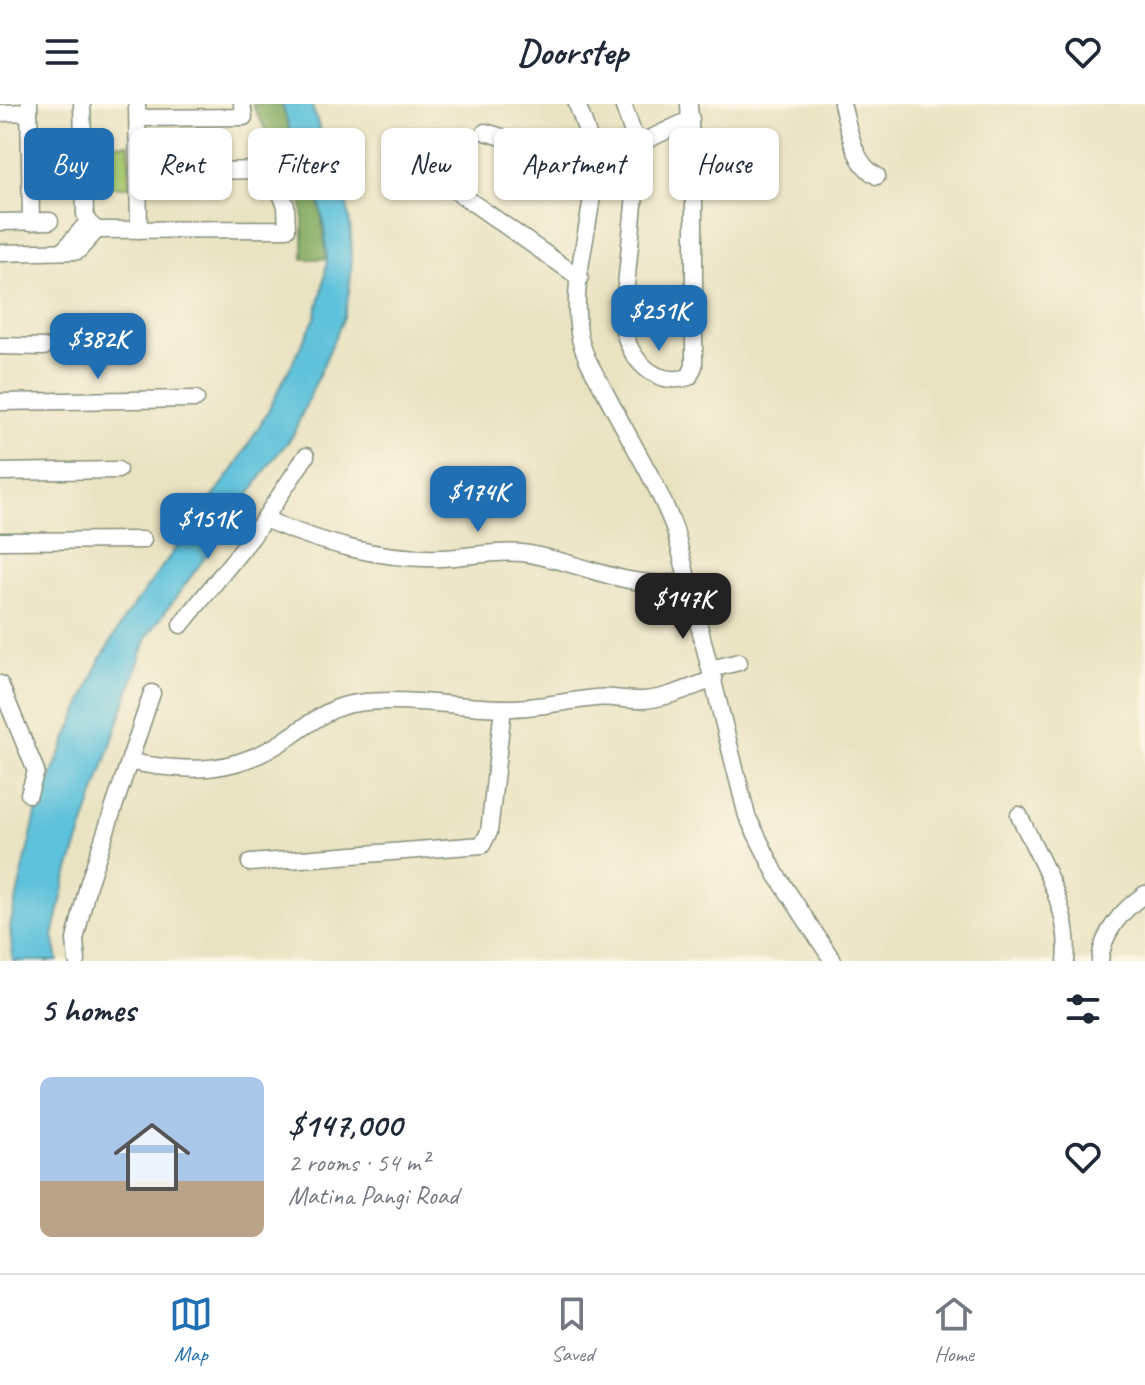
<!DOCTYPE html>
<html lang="en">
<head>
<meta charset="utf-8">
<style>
	body { margin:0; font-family:Caveat,sans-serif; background:#f2f2f3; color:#1f2937; height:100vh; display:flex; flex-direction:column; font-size:30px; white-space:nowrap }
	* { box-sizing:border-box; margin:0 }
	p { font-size:26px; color:#747a83 }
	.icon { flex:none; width:44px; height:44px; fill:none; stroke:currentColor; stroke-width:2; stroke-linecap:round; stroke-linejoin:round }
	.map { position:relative; height:857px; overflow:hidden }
	.drawer { display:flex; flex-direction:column; background:#fff; flex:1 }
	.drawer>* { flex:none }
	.guide { position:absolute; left:24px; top:24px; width:1098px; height:72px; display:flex; gap:16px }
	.price { position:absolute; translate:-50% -68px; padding:0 18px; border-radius:16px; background:#1f6fb2; color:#fff; font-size:26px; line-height:52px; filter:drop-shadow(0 2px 4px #0008) }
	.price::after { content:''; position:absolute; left:50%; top:48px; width:24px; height:18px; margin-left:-12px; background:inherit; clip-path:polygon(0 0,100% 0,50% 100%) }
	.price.active { background:#222; color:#fff }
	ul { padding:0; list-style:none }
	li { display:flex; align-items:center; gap:24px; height:200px; padding:0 40px }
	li+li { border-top:2px solid #e0e1e3 }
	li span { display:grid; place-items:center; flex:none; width:224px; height:160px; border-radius:12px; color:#555 }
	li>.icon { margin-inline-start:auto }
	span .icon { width:96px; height:96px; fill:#fffc; stroke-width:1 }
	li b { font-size:34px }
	h2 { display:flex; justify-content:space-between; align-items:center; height:96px; padding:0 40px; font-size:34px }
	.tag { padding:0 28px; border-radius:12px; background:#fff; box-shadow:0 2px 6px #0004; font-size:28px; line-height:72px }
	.tag.active { background:#1f6fb2; color:#fff }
	header { display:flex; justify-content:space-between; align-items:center; height:104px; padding:0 40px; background:#fff; font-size:36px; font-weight:700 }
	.menu { display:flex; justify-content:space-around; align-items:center; height:112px; border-top:2px solid #e0e1e3; background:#fff; font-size:22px; color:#747a83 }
	.menu a { display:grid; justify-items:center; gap:4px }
	.menu .active { color:#1f6fb2 }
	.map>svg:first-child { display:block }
	.green { fill:#a7c76f; stroke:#638252; stroke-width:2 }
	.forest { fill:#85ac62; stroke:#52744b; stroke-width:2 }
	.water { fill:#5dc1db; stroke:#3e7f88; stroke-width:2 }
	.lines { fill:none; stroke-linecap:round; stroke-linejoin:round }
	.minor-casing { stroke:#84907b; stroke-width:19 }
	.minor { stroke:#fff; stroke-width:16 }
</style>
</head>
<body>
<header><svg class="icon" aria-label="menu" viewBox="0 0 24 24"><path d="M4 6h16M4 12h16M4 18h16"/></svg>Doorstep<svg class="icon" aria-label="heart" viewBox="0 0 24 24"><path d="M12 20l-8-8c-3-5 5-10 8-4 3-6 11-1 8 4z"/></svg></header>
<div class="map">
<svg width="1145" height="857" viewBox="0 0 1145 857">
	<rect width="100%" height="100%" fill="#fcf5e5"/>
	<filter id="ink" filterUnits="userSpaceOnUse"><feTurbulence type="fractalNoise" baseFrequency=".0125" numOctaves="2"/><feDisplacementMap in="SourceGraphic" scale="16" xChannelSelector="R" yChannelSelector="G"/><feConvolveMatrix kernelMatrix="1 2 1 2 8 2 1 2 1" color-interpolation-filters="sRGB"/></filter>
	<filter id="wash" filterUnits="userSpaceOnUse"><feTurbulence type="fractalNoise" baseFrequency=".006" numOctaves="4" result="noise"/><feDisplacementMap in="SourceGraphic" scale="32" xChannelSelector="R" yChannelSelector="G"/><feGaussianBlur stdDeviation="1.8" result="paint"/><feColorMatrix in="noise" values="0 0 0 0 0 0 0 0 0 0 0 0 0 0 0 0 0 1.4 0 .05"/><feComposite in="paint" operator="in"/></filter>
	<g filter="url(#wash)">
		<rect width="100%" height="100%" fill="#eae3c2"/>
		<path class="green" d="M129 40 130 83H101L100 41Z"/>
		<path class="forest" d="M252 0H282L299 56 320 100 327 155H303V105L294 79Z"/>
		<path class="water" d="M282 0H311L347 101C354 136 353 178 344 213L292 333 274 354 220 433 147 533 66 775 53 832 58 857H13L10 823 37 705 99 558 124 515 235 363 267 309 315 214 323 183 327 155 324 121 320 100 299 56Z"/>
	</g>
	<g filter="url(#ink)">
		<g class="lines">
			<defs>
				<g id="minor">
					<path d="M29 0 31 118"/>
					<path d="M82 0 85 110 88 118 97 126 287 125 286 102 271 66 138 68"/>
					<path d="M137 0 139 126"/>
					<path d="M577 0C584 19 592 39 593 59 596 115 569 172 579 229 582 250 596 271 606 290 629 335 657 378 675 426L747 712 776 770 833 857"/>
					<path d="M623 0 637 41 638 60 623 212C622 246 650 285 689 273L694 262V93L689 0"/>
					<path d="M842 0C849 24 853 60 877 72"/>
					<path d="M0 9 29 8"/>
					<path d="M138 14 244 13 242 0"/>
					<path d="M485 28C530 40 556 55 592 84"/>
					<path d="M593 58 622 52 630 44 691 15"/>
					<path d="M453 85 580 174"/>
					<path d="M0 118 50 117"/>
					<path d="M63 147 88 118"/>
					<path d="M0 149 78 147 97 126"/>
					<path d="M0 242 44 243"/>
					<path d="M0 298 196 295"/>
					<path d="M0 368 118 366"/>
					<path d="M264 415C322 439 378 456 442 454 469 453 495 446 522 449 579 456 630 489 689 477"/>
					<path d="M0 437 143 436"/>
					<path d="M181 521 252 433 306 352"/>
					<path d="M711 565 739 558"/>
					<path d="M0 580 36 667 29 690"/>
					<path d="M131 658C190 669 236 670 288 634 311 619 329 602 358 599 406 593 456 603 504 604 534 605 565 597 595 594 611 592 627 597 644 596 668 594 691 583 714 575"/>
					<path d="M1019 711C1040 756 1072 806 1066 857"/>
					<path d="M250 759 482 741 489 728 503 604"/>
					<path d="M77 857 75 836 88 781 152 589"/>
					<path d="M1100 857C1102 829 1123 805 1145 790"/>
				</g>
			</defs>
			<use href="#minor" class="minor-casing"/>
			<use href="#minor" class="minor"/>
		</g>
	</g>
</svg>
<b class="price" style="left:659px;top:249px">$251K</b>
<b class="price" style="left:98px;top:277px">$382K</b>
<b class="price" style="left:478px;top:430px">$174K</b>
<b class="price" style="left:208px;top:457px">$151K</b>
<b class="price active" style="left:683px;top:537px">$147K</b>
<div class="guide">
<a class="tag active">Buy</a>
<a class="tag">Rent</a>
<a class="tag">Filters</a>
<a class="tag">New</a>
<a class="tag">Apartment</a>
<a class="tag">House</a>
</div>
</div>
<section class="drawer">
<h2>5 homes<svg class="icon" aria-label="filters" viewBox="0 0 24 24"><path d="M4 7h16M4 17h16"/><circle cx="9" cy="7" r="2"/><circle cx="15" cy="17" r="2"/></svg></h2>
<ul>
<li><span style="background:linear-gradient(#a9c7e8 65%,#b9a48a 0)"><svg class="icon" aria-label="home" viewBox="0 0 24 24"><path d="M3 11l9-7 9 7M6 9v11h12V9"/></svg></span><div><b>$147,000</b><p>2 rooms · 54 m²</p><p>Matina Pangi Road</p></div><svg class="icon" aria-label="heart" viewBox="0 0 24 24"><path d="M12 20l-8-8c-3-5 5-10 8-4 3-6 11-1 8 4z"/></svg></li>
</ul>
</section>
<nav class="menu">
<a class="active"><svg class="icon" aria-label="map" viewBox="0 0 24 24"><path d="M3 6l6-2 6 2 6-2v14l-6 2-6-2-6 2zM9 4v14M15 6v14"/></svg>Map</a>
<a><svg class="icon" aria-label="saved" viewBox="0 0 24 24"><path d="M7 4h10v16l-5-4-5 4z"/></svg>Saved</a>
<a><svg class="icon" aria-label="home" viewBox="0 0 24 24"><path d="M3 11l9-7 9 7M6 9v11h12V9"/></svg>Home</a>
</nav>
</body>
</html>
